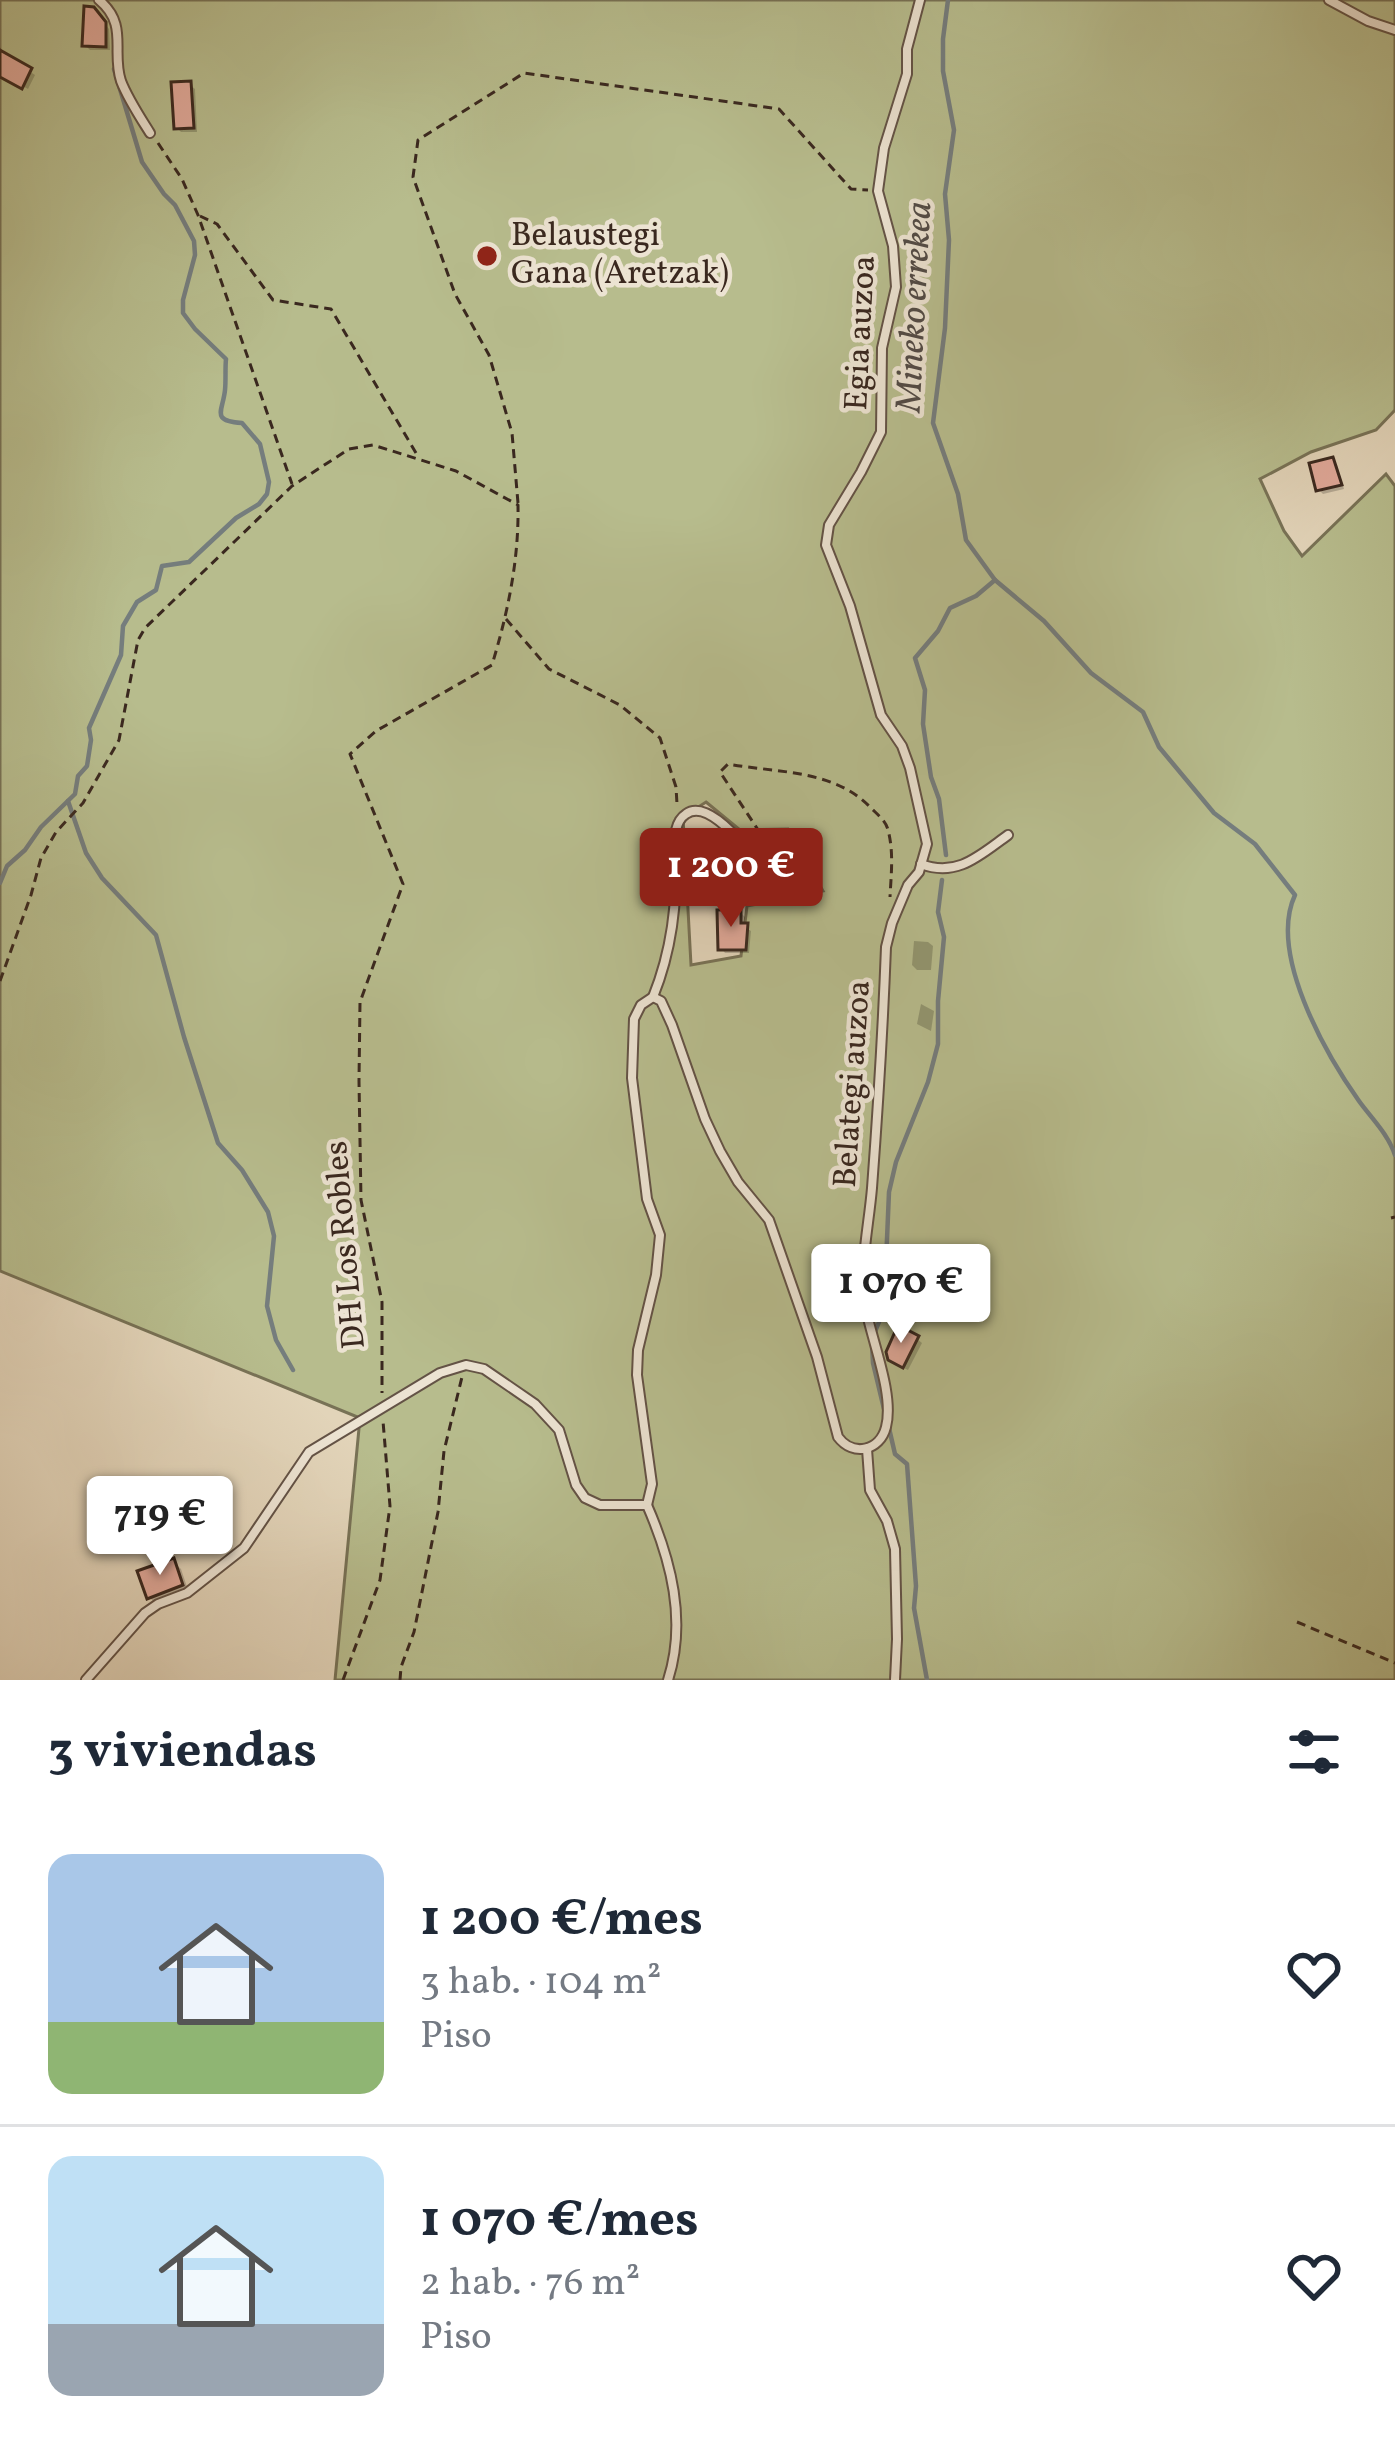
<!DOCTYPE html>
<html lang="es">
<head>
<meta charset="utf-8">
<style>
	body { margin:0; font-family:Vollkorn,serif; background:#f2f2f3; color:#1f2937; height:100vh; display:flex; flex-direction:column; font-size:45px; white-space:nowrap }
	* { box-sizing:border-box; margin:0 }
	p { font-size:39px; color:#747a83 }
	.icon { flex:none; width:66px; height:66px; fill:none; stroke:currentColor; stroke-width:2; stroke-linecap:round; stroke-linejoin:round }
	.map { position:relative; height:1680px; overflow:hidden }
	.drawer { display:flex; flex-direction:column; background:#fff; flex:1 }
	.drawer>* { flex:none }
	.price { position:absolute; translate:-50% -102px; padding:0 27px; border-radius:12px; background:#fff; color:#222; font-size:39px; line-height:78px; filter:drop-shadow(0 3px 6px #0008) }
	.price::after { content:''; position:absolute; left:50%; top:72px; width:36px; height:27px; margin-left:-18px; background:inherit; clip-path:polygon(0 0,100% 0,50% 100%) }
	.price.selected { background:#8f2418; color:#fff }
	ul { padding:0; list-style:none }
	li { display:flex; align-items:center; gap:36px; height:300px; padding:0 48px }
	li+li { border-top:3px solid #e0e1e3 }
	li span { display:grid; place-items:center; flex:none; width:336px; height:240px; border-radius:24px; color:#555 }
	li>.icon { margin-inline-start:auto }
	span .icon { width:144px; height:144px; fill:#fffc; stroke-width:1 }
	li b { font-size:51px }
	h2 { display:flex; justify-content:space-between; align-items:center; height:144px; padding:0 48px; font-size:51px }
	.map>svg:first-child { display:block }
	.green { fill:#b7bc8d; stroke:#787256; stroke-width:3; fill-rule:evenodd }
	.shadow { fill:#0003 }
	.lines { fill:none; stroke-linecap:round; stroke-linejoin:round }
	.stream { stroke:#757d7d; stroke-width:4.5 }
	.building { fill:#e1a99a; stroke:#3a281f; stroke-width:3 }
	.lane-casing { stroke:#645346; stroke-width:12 }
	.path { stroke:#3a281f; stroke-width:3; stroke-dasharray:9 6; stroke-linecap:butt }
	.lane { stroke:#ece3d2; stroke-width:8 }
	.poi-dot { fill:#8f2418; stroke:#ece3d2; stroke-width:4.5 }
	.labels { text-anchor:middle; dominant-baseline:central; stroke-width:9; stroke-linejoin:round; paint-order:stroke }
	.poi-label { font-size:33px; fill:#3a281f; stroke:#ece3d2; text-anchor:start }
	.street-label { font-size:33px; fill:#3a281f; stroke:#ece3d2 }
	.water-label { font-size:36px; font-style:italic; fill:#524b46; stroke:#ece3d2 }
</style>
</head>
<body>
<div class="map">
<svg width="1395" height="1680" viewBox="0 0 1395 1680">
	<rect width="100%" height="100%" fill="#e2d4b9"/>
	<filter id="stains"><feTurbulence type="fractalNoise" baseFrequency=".00167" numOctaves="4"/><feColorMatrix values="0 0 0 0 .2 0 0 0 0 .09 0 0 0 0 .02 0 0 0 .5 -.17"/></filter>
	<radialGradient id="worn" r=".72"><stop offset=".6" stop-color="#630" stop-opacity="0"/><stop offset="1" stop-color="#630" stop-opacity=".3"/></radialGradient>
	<path class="green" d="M0 0H1395V410L1376 430 1311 452 1260 479 1284 531 1302 556 1386 474 1395 486V1680H335L360 1418 0 1271ZM706 802 740 830 788 829 823 891 747 906 741 956 691 965 683 817Z"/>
	<g class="shadow">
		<path d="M98 15 109 29 110 50H90L85 45Z"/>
		<path d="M0 47 4 55 35 75 28 89 0 73Z"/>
		<path d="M190 85 195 89 197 132H181L177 128Z"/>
		<path d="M1332 460 1337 465 1344 489 1323 494 1319 490Z"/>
		<path d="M786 847 800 874 762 887 757 883Z"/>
		<path d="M726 850 731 855 737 874 729 877 724 872 714 876 704 857Z"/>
		<path d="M740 912 745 917 744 926 751 931 749 953H725L721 948Z"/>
		<path d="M914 941 928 942 933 946 931 970H917L912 965Z"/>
		<path d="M921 1004 934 1011 931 1031 917 1024Z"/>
		<path d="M917 1339 922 1343 908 1370 896 1364Z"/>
		<path d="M173 1562 181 1569 189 1593 157 1605 149 1597Z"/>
	</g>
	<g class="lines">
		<g class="stream">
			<path d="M948 0 943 39V71L954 130 945 194 949 240 945 328 933 423 958 494 966 540 995 580 1044 621 1091 673 1143 712 1159 747 1214 813 1255 844 1295 895C1268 953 1325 1053 1359 1101 1372 1119 1388 1134 1395 1155"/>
			<path d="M68 801 86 853 102 878 156 935 184 1037 218 1143 242 1170 268 1212 274 1236 267 1306 276 1340 293 1370"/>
			<path d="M946 855 939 799 931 777 923 724 925 690 915 658 938 631 950 608 976 596 995 580"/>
			<path d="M0 883 7 866 25 850 41 827 75 794 78 776 87 766 91 740 89 728 121 655 123 626 137 602 156 590 162 566 189 562 236 518 259 504 267 494 269 482 260 444 242 423C210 421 223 411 225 390 226 380 225 368 226 359L195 329 183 313V300L195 255 194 241 175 205 164 194 142 162 114 69"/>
			<path d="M874 1334 884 1310 889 1192 896 1162 928 1082 938 1044V1001L944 937 938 912 942 880"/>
			<path d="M872 1345 873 1363 884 1409"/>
			<path d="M889 1428 895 1454 907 1464 916 1586 914 1608 927 1680"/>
		</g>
	</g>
	<g class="building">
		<path d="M84 6 94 7 106 22V47L82 46Z"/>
		<path d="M0 50 32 68 22 89 0 77Z"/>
		<path d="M191 81 194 128 174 129 171 82Z"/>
		<path d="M1333 457 1342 485 1316 491 1309 463Z"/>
		<path d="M787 844 798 870 755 884 745 858Z"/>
		<path d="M741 909V923H748L746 950H718L717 910Z"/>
		<path d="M898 1325 919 1336 903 1368 888 1360 886 1352Z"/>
		<path d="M174 1558 183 1585 147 1599 137 1571Z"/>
	</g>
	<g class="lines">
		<defs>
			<g id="lane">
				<path d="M99 0C129 25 111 51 121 81 128 99 140 117 150 133"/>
				<path d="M1329 0 1368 21 1395 30"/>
				<path d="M921 864C957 878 980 855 1008 835"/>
				<path d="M653 997C672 950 678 899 675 849 674 838 675 821 686 814 705 800 736 836 747 849"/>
				<path d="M867 1449 870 1490 887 1521 895 1549 897 1639 895 1680"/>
				<path d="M647 1505 652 1484 637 1375 638 1350 656 1275 660 1235 647 1199 632 1078 634 1019 641 1005 653 997 661 1001 672 1025 705 1119 720 1151 738 1182 769 1220 817 1357 838 1437C853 1457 880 1451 886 1427 895 1392 869 1335 864 1299 860 1264 869 1224 872 1188 878 1108 883 1027 886 947L892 923 908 885 919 872 927 844 910 768 902 746 881 715 850 606 826 545 829 525 861 472 881 432 882 348 896 287 893 246 878 191 884 148 907 74V49L920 0"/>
				<path d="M647 1505C671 1560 687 1621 668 1680"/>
				<path d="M86 1680 145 1613 158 1604 187 1593 244 1548 309 1452 440 1373 466 1365 484 1369 535 1404 559 1430 576 1485 585 1498 600 1505H647"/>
			</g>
		</defs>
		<use href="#lane" class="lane-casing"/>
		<g class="path">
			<path d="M158 143 182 179 198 215 292 484"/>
			<path d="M200 216 217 224 273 300 331 309 419 458"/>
			<path d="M518 503 512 433 489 355 455 294 413 177 418 140 524 73 779 109 851 189 868 190"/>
			<path d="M506 619 549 669 620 705 660 738 676 787 677 804"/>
			<path d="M760 846 764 839 720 772 728 764C777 773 834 769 871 808 878 815 886 821 888 830 894 852 891 876 890 897"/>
			<path d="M0 981 31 895 41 858 56 832 83 803 119 740 138 640 145 628 292 486 349 449 373 445 456 471 518 505C519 560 508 612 492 665L376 731 350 754 403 884 360 1002 359 1081 361 1200 382 1302V1393"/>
			<path d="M1391 1218 1395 1217"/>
			<path d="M1297 1622 1395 1663"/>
			<path d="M343 1680 380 1580 390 1506 383 1421"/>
			<path d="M400 1680 401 1667 414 1632 438 1512 444 1451 462 1377"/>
		</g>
		<use href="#lane" class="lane"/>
	</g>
	<circle class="poi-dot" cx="487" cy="256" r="12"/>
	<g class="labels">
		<g class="poi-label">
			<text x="511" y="237">Belaustegi<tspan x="511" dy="38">Gana (Aretzak)</tspan></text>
		</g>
		<g class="street-label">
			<text transform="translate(862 333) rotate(-87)">Egia auzoa</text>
			<text transform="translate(854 1084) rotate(-86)">Belategi auzoa</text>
			<text transform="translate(347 1245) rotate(-95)">DH Los Robles</text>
		</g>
		<g class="water-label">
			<text transform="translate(916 307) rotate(-87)">Mineko errekea</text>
		</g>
	</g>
	<rect width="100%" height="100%" filter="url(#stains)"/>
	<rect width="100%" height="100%" fill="url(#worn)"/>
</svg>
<b class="price selected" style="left:731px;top:930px">1 200 €</b>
<b class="price" style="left:901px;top:1346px">1 070 €</b>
<b class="price" style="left:160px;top:1578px">719 €</b>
</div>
<section class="drawer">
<h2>3 viviendas<svg class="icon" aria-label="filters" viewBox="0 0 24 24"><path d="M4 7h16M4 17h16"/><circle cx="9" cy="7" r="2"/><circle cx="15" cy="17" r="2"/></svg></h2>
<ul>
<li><span style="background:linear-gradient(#a9c7e8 70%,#8fb573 0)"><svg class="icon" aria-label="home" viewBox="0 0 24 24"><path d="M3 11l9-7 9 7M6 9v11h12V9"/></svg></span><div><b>1 200 €/mes</b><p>3 hab. · 104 m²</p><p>Piso</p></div><svg class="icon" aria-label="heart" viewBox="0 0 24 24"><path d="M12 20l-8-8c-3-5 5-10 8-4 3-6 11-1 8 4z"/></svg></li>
<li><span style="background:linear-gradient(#bfe0f5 70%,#9aa5b1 0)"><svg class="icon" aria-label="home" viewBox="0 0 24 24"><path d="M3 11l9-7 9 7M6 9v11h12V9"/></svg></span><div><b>1 070 €/mes</b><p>2 hab. · 76 m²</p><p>Piso</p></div><svg class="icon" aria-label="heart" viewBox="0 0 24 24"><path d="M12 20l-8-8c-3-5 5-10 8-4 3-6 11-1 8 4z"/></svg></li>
</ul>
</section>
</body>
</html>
